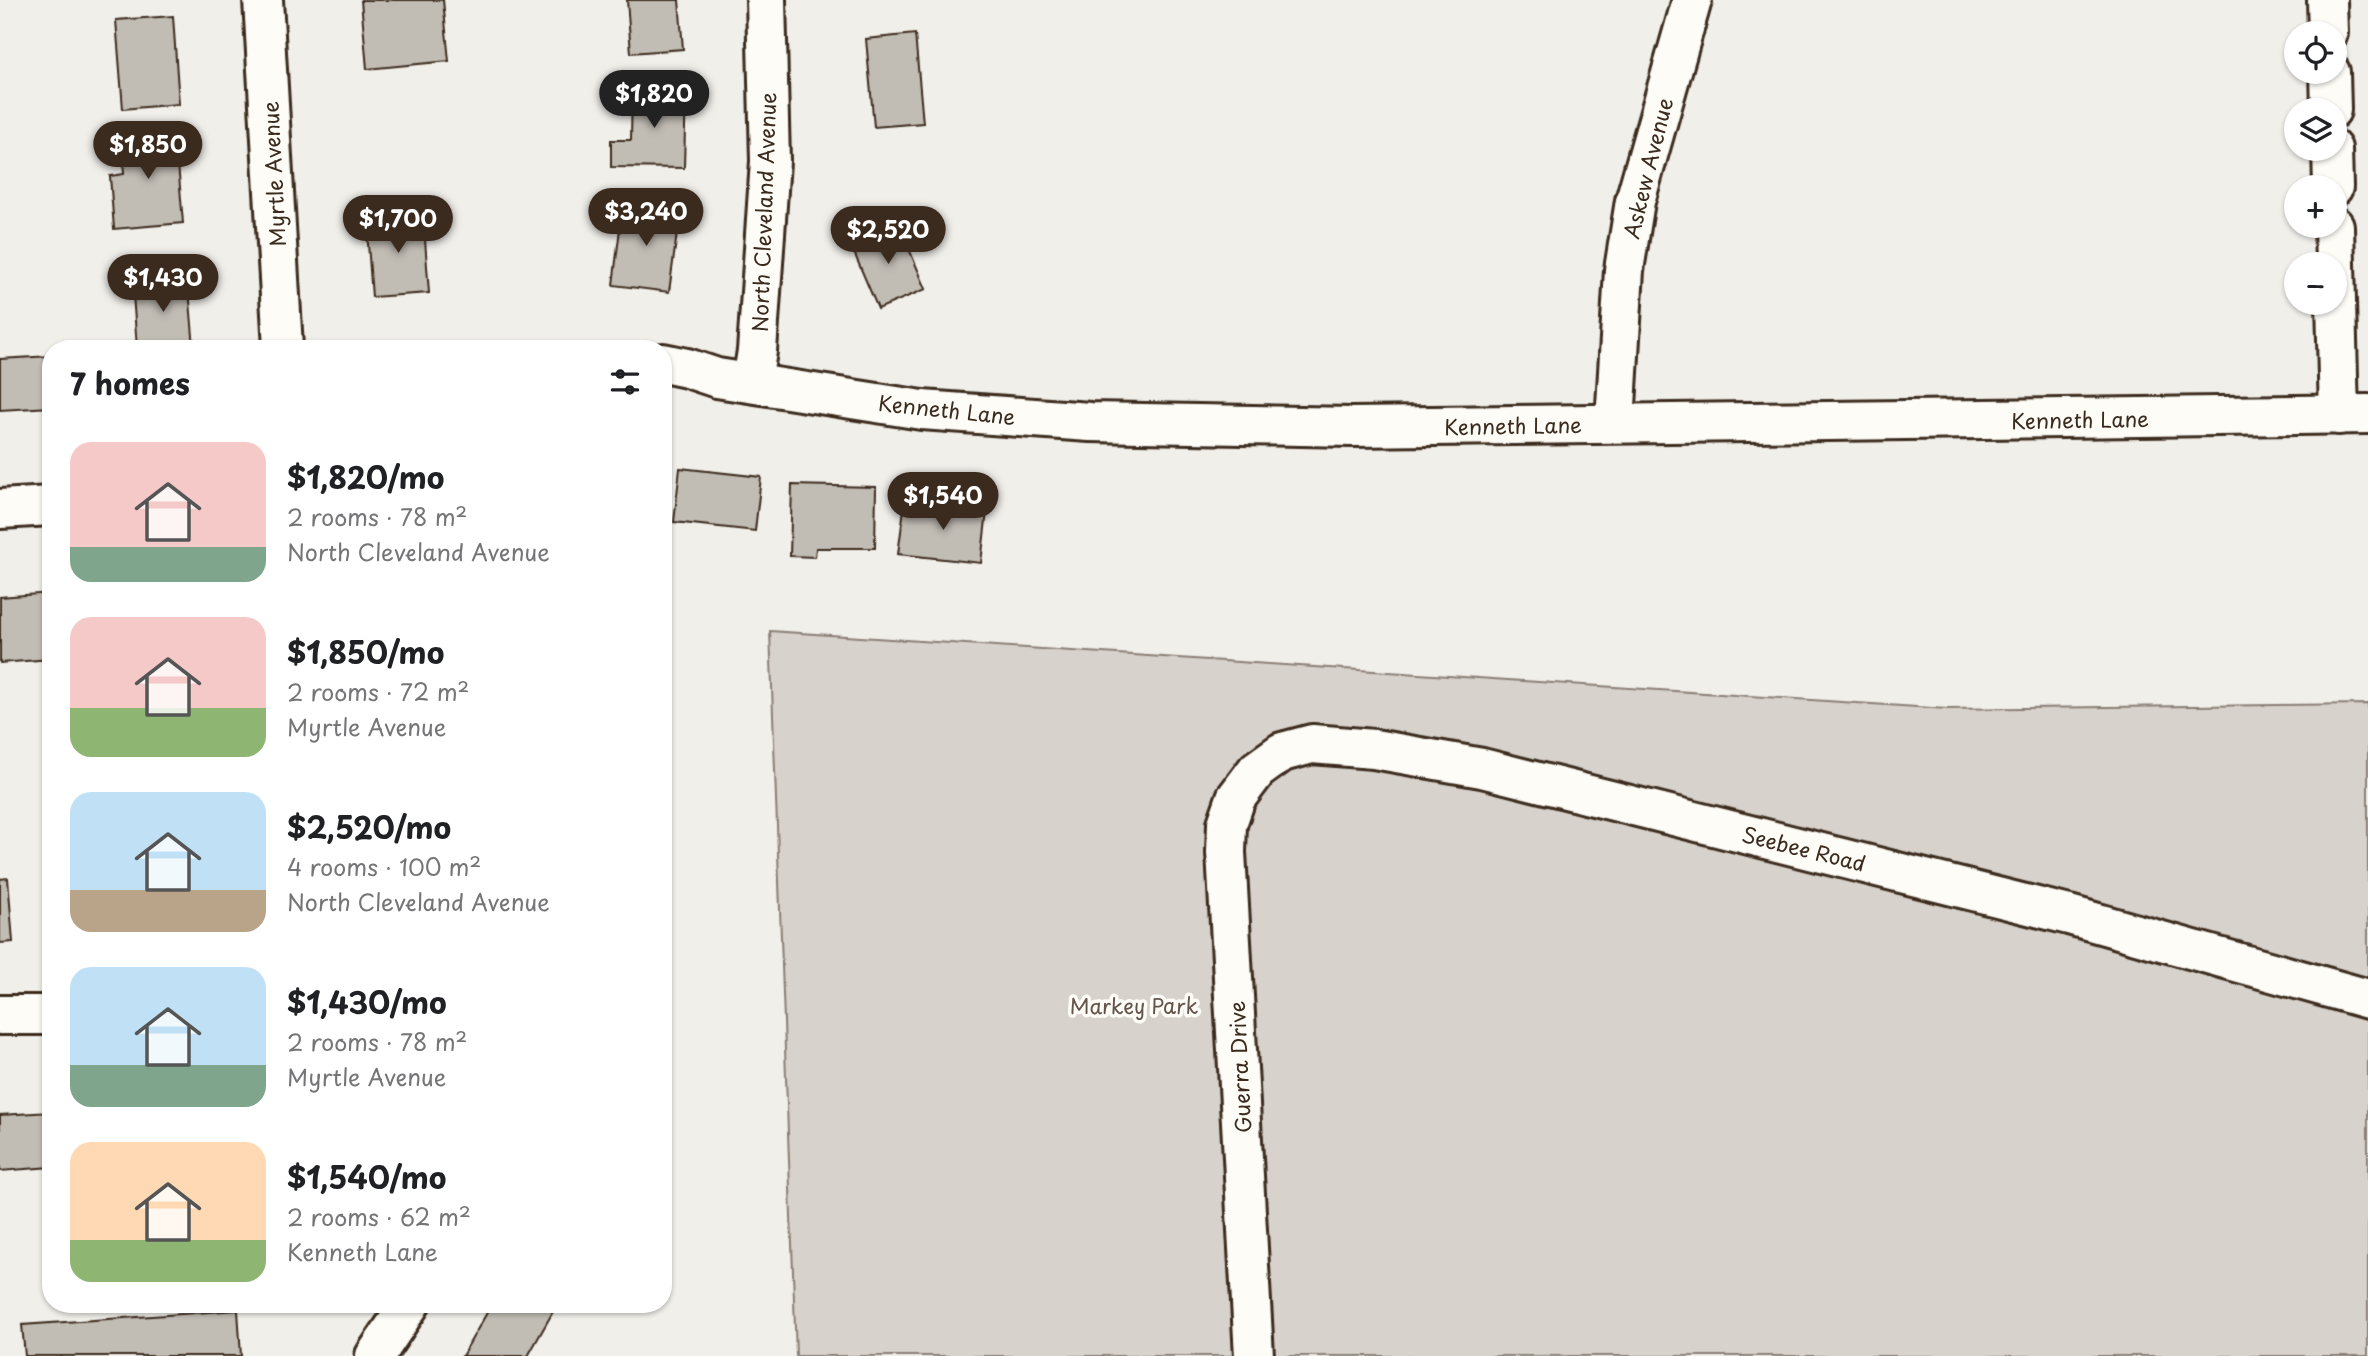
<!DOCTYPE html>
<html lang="en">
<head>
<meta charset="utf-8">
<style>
	body { margin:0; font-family:"Playpen Sans",sans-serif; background:#f2f2f2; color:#202124; height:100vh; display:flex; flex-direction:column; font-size:26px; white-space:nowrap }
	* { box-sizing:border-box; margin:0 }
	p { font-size:23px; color:#757577 }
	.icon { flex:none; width:38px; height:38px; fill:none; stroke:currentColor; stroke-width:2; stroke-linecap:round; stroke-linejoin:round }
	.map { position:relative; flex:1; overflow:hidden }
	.sheet { position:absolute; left:42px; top:340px; width:630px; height:973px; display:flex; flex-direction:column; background:#fff; border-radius:28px; box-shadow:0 2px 5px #0004 }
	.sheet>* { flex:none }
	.fabs { position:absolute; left:2284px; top:21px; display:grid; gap:14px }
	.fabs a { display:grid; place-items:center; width:63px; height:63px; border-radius:50%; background:#fff; box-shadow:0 2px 5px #0004; font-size:35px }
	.price { position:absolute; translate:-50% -60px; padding:0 16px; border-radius:24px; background:#3b2a1e; color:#fff; font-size:23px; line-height:46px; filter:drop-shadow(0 2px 4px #0008) }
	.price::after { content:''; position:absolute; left:50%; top:42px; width:21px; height:16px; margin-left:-10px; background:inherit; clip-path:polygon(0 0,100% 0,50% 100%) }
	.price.selected { background:#222; color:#fff }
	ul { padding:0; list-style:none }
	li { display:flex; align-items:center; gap:21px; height:175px; padding:0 28px }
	li span { display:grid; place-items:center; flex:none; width:196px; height:140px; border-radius:21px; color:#555 }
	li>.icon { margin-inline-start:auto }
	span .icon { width:84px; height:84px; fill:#fffc; stroke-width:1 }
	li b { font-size:30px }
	h2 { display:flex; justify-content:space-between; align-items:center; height:84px; padding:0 28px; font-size:30px }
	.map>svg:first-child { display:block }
	.green { fill:#d7d2cc; stroke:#897e75; stroke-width:2 }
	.building { fill:#c1bcb4; stroke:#3b2a1e; stroke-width:2 }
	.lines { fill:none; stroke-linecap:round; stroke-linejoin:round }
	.minor-casing { stroke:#3b2a1e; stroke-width:44 }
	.minor { stroke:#fdfcf7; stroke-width:38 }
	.labels { text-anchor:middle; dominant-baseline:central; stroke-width:7; stroke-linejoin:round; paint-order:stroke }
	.street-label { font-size:21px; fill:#3b2a1e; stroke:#fdfcf7 }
	.park-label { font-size:21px; fill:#62544a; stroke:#fdfcf7 }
</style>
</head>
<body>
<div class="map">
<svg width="2368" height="1356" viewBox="0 0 2368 1356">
	<rect width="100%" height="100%" fill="#f1efea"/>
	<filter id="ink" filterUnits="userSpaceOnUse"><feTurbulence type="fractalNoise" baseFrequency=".0143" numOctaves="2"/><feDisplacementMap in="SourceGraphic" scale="14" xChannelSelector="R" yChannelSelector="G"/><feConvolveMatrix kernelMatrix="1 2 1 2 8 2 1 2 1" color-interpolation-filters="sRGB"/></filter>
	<g filter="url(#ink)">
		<path class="green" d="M770 631 1947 709 2368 704V1356H796Z"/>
		<g class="building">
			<path d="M361 0H443L449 61 367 69Z"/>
			<path d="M627 0H679L683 49 631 53Z"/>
			<path d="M173 16 179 104 123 109 116 20Z"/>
			<path d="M915 34 923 123 874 127 866 39Z"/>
			<path d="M632 86 686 87 684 168 611 167V140H631Z"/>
			<path d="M175 128 183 223 114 229 110 176 124 174 121 132Z"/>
			<path d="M623 204 680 211 669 292 613 285Z"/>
			<path d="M423 213 429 293 372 297 366 217Z"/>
			<path d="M898 223 926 289 878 309 850 243Z"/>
			<path d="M188 277 194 348H137L132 281Z"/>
			<path d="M51 356V407L0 410V359Z"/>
			<path d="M680 468 761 477 755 531 674 522Z"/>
			<path d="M792 485 876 487 875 548H816L815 557 790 556Z"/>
			<path d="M905 501 987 511 981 563 898 554Z"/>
			<path d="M51 593V659L0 663V597Z"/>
			<path d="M8 878 13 942 0 943V879Z"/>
			<path d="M46 892H51V948H50Z"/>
			<path d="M51 1112V1167L0 1171V1115Z"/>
			<path d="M492 1304H543L554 1310 528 1356H462Z"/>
			<path d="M238 1310 241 1356H25L22 1325Z"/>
		</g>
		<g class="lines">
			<defs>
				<g id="minor">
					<path d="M263 0 283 348"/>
					<path d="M2327 0 2328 33"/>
					<path d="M2330 72 2331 110"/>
					<path d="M2332 149 2333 187"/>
					<path d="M2334 226 2339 415"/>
					<path d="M663 363 687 368 717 378 922 410 1090 422 1352 427 2368 414"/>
					<path d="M752 382 757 351 770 161 766 0"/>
					<path d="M1615 423 1624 270 1635 201 1692 0"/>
					<path d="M0 509 51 506"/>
					<path d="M0 1015H51"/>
					<path d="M375 1356 410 1304"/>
					<path d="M1254 1356 1226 852 1227 824 1236 798 1257 770 1282 752 1312 744 1374 749 1482 768 2069 915 2368 999"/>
				</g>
			</defs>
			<use href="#minor" class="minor-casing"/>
			<use href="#minor" class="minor"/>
		</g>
	</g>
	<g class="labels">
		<g class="street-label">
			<text transform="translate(1647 168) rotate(-76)">Askew Avenue</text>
			<text transform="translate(273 174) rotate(-93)">Myrtle Avenue</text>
			<text transform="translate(763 212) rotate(-88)">North Cleveland Avenue</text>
			<text transform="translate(947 409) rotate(6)">Kenneth Lane</text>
			<text transform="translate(2080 419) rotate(-1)">Kenneth Lane</text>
			<text transform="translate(1513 425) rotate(-1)">Kenneth Lane</text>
			<text transform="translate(1804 848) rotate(14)">Seebee Road</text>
			<text transform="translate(1239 1067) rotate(-93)">Guerra Drive</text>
		</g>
		<g class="park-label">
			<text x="1134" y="1005">Markey Park</text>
		</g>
	</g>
</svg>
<div class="fabs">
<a><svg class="icon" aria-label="locate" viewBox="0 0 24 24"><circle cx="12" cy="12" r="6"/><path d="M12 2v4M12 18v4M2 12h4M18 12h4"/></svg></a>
<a><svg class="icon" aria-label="layers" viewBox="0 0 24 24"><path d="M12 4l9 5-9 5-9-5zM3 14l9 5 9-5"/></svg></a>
<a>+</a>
<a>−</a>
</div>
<b class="price selected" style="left:654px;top:130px">$1,820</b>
<b class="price" style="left:148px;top:181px">$1,850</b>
<b class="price" style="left:646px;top:248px">$3,240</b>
<b class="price" style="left:398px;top:255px">$1,700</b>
<b class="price" style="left:888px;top:266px">$2,520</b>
<b class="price" style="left:163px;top:314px">$1,430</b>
<b class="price" style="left:943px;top:532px">$1,540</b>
<section class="sheet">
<h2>7 homes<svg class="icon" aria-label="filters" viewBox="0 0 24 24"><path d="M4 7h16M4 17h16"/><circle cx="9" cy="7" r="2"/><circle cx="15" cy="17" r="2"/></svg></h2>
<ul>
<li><span style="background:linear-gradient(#f6c9c9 75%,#7fa58c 0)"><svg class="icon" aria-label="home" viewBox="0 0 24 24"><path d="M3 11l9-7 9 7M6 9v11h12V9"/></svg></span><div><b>$1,820/mo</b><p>2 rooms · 78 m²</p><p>North Cleveland Avenue</p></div></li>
<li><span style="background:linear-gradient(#f6c9c9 65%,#8fb573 0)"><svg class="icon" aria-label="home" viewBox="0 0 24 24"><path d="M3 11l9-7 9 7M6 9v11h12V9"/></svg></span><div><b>$1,850/mo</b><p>2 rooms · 72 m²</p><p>Myrtle Avenue</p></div></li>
<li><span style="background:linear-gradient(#bfe0f5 70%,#b9a48a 0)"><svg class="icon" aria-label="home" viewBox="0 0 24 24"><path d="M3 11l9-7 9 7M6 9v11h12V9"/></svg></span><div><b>$2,520/mo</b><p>4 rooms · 100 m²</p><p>North Cleveland Avenue</p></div></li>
<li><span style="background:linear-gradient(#bfe0f5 70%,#7fa58c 0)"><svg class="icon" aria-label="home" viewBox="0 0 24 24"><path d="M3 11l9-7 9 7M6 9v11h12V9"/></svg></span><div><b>$1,430/mo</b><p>2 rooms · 78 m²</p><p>Myrtle Avenue</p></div></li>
<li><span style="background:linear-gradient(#ffd9b3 70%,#8fb573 0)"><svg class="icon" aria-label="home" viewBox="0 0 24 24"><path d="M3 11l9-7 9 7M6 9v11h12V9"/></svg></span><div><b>$1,540/mo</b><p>2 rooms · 62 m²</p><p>Kenneth Lane</p></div></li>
</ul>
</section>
</div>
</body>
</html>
